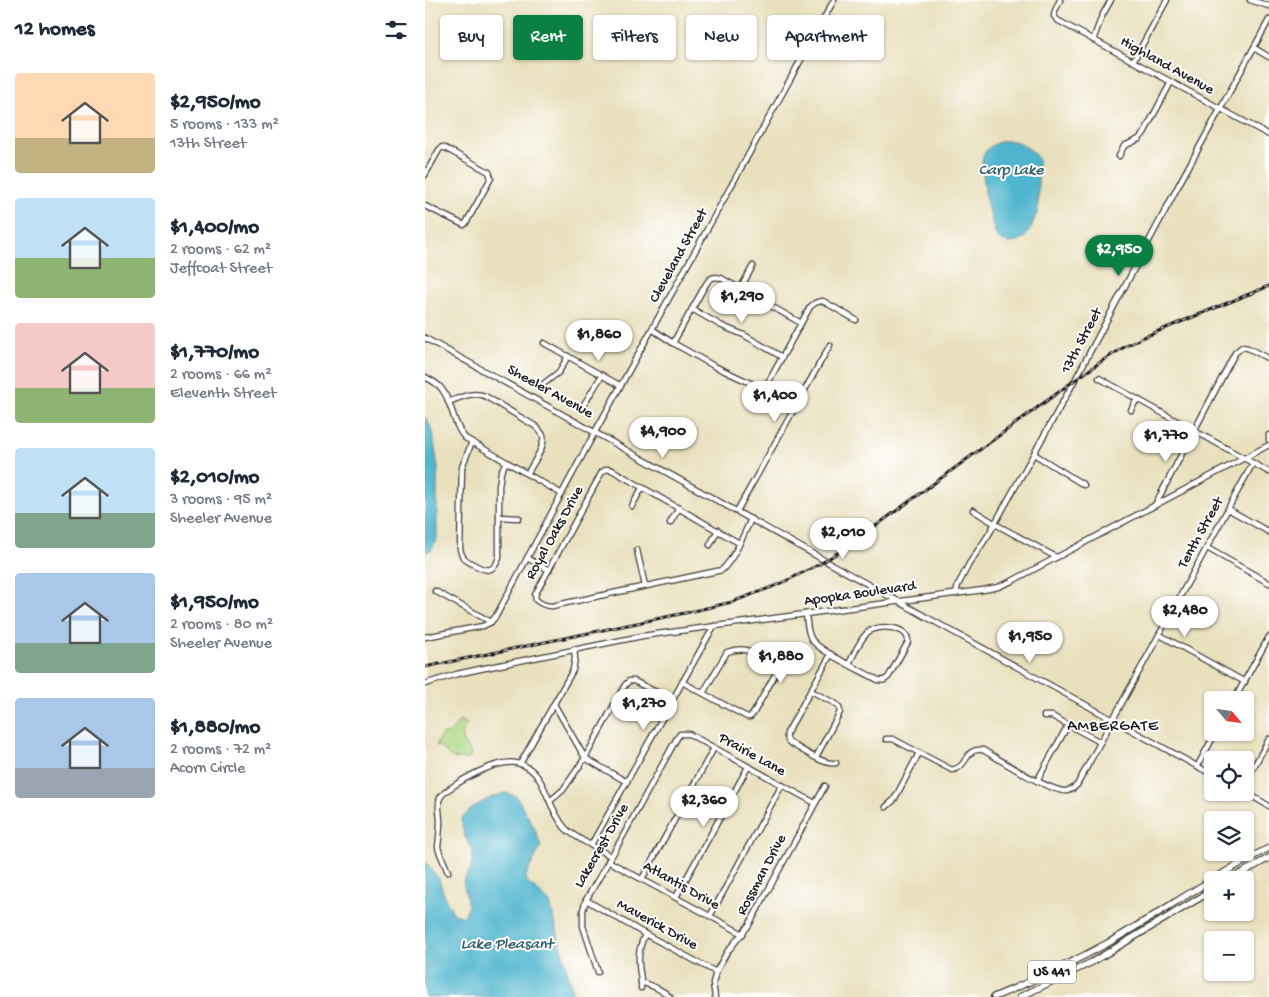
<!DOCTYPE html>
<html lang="en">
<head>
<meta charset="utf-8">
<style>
	body { margin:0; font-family:"Gochi Hand",sans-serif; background:#f2f2f3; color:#1f2937; height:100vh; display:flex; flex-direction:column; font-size:19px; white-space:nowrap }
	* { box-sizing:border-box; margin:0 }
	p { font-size:16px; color:#747a83 }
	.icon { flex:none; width:28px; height:28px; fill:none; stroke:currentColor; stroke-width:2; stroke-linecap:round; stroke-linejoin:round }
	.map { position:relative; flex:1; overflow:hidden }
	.details { display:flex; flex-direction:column; background:#fff; width:425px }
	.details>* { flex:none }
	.top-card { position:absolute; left:15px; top:15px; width:475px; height:45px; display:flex; gap:10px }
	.needle { width:32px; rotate:119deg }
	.buttons { position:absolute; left:779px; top:691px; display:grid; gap:10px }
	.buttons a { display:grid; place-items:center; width:50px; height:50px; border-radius:5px; background:#fff; box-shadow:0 1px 4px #0004; font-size:25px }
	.price { position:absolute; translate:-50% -42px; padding:0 11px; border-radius:18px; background:#fff; color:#222; font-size:16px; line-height:32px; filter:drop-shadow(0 1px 2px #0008) }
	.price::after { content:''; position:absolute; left:50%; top:30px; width:15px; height:11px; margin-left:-8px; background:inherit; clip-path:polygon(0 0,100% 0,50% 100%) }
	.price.selected { background:#0b8043; color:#fff }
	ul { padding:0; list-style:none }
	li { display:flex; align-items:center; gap:15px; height:125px; padding:0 15px }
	li span { display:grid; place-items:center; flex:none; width:140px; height:100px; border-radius:5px; color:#555 }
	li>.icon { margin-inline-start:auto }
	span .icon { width:60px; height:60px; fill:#fffc; stroke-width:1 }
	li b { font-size:21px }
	h2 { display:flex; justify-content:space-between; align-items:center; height:60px; padding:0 15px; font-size:21px }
	.chip { padding:0 18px; border-radius:5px; background:#fff; box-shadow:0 1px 4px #0004; font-size:18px; line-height:45px }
	.chip.selected { background:#0b8043; color:#fff }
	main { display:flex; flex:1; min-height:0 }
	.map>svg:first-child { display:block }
	.green { fill:#aed985; stroke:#657a50 }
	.water { fill:#4fb5ce; stroke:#366875 }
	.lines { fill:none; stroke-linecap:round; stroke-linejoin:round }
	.minor-casing { stroke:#3b3934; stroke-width:7 }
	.major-casing { stroke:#3b3934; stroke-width:8 }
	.minor { stroke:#fff; stroke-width:4.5 }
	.major { stroke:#fff; stroke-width:5.5 }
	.rail-casing { stroke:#1c1c1c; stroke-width:3 }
	.rail { stroke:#fff; stroke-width:1; stroke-dasharray:4; stroke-linecap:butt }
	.labels { text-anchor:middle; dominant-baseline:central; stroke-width:4; stroke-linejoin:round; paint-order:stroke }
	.shield { fill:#fff; stroke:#606060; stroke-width:1 }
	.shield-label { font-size:14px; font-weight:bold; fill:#1c1c1c }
	.street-label { font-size:15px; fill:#1c1c1c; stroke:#fff }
	.water-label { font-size:16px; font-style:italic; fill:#33616c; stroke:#fff }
	.neighbourhood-label { font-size:16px; letter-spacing:1px; fill:#1c1c1c; stroke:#fff }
</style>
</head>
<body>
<main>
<section class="details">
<h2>12 homes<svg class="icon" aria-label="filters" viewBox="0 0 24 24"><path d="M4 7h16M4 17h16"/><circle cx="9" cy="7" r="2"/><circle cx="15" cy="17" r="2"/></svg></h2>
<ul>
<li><span style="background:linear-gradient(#ffd9b3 65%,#c2b280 0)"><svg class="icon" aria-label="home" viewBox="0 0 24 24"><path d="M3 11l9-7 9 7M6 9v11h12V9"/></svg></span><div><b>$2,950/mo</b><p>5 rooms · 133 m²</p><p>13th Street</p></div></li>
<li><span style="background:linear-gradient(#bfe0f5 60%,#8fb573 0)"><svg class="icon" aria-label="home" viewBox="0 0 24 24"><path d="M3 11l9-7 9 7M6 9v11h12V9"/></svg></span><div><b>$1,400/mo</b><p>2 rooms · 62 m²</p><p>Jeffcoat Street</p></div></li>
<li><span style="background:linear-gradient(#f6c9c9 65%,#8fb573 0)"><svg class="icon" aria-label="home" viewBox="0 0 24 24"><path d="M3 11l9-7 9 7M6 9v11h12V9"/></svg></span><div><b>$1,770/mo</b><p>2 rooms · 66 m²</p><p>Eleventh Street</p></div></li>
<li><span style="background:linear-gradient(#bfe0f5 65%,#7fa58c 0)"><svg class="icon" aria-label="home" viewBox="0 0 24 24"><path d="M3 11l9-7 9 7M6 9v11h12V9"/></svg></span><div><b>$2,010/mo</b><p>3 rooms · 95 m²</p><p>Sheeler Avenue</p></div></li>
<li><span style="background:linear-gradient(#a9c7e8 70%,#7fa58c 0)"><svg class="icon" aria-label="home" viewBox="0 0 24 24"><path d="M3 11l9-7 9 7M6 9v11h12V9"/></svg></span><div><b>$1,950/mo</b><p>2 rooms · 80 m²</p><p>Sheeler Avenue</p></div></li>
<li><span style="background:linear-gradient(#a9c7e8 70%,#9aa5b1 0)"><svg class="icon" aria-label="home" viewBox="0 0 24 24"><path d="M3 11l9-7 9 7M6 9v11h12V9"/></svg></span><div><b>$1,880/mo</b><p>2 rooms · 72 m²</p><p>Acorn Circle</p></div></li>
</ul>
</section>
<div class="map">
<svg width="844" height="997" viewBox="0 0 844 997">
	<rect width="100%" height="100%" fill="#fff"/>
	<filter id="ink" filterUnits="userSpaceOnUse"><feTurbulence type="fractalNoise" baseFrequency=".02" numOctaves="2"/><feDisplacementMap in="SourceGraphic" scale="10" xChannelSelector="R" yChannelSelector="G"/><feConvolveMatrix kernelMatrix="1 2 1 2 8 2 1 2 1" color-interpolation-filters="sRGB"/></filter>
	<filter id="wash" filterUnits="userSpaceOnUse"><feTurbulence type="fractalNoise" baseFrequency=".0096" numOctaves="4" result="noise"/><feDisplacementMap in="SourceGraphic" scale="20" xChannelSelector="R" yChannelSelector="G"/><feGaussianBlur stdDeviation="1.12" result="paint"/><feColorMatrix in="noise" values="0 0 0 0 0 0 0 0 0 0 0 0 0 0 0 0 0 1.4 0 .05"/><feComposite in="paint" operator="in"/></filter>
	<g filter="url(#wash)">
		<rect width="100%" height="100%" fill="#e9e0bd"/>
		<path class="green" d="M35 720 42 724C32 734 37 744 46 752L45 758C39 760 30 760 24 756 18 751 21 749 11 745L17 734H23L31 726Z"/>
		<g class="water">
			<path d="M579 141H588L595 143 607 151 613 159V210L606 228 600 237 592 242 583 243 576 241 571 236 561 200 557 165C557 150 566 144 579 141Z"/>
			<path d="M0 417 5 425 8 437 13 467 12 487V538L6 550 0 552Z"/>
			<path d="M81 793 91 796 109 827 116 846 101 876 102 883 109 888 125 903 147 989 146 997H0V861L14 879 20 898 29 914 39 917 43 906 38 881 46 869 48 852 39 835 36 819C50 804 62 798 81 793Z"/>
		</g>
	</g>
	<g filter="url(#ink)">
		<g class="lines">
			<defs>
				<g id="minor">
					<path d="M635 0 630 11 629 16 632 20 844 135"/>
					<path d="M825 0 844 6"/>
					<path d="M668 40 677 16 686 0"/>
					<path d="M829 48 844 57"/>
					<path d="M707 61 710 58 742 0"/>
					<path d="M694 156 699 146 714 139 719 133 746 82"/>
					<path d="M0 175 14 150 17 147 20 148 64 172 66 178 41 223 39 225 0 206"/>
					<path d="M315 289 328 266"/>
					<path d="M267 309 297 326 319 335 357 357"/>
					<path d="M227 329 248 343 289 366 332 386H337L344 381 385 307C389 303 392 301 398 301L431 320"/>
					<path d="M0 338 514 624 788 775"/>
					<path d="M119 343 196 386"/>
					<path d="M248 343 281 284C285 278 288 276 296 278L376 323"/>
					<path d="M0 377C6 380 12 383 16 388 28 402 27 424 40 438L137 494"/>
					<path d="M674 378 844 472"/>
					<path d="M117 385 134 372 143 356"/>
					<path d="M23 402C35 398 47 391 60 396L110 426C113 429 117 432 118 436 121 446 107 465 102 474"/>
					<path d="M158 406 177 375"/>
					<path d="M706 410 712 399"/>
					<path d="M844 435V440"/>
					<path d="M47 442 37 467 35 549C37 558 40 560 48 564 60 571 68 574 74 558V486L76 472 81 462"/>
					<path d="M609 454 659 485"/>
					<path d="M730 505 810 353 817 347 823 348 844 359"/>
					<path d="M207 506 217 488"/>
					<path d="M803 509 844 532"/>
					<path d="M548 510 572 525 631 557"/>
					<path d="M312 511 405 345"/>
					<path d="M74 517 94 518"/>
					<path d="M245 523 254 508"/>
					<path d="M314 543 187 470 182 469 177 472 110 595 111 600C116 604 120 606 127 606L297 570C310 557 318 536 326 519"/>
					<path d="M285 545 293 530"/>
					<path d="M782 548 844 583"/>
					<path d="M212 550 220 586"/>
					<path d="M102 558 124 570"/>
					<path d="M10 591 66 622"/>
					<path d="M531 594 533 585 544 564 564 534 650 380 758 177 844 20"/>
					<path d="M381 614C382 622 382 633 387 640 395 652 439 672 453 680 459 681 461 680 464 676L483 642C484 625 450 624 442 633 434 641 429 654 424 664"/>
					<path d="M735 635 820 682"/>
					<path d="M0 637 58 626 66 622 71 616 170 432 409 0"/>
					<path d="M406 654 362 733C361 738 362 740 365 743 376 749 400 766 411 763"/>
					<path d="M257 682 322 717H325L328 714 351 673V669L349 666 321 650C315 649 308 650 302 652L278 693"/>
					<path d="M0 684 32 674 55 669 217 636 558 590 573 587 587 581 844 445"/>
					<path d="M386 691 411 704 414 707 415 712 391 757"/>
					<path d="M809 700 844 637"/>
					<path d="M129 704 160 758 202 782"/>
					<path d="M619 716H627L675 742"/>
					<path d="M461 739H468L527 770C544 767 539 747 558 750 574 759 626 793 642 791 646 790 649 788 652 785L828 463"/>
					<path d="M95 764 148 670 150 658 149 649"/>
					<path d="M772 767 791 732"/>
					<path d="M612 781 643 725"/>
					<path d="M820 783 844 739"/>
					<path d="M820 792 844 806"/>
					<path d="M125 801 138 790 147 777 160 758 200 685 204 681H209L247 700"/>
					<path d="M461 807 469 800 494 753"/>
					<path d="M166 845 289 626"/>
					<path d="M183 861 318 934"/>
					<path d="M23 872 14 851 13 847C14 838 15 830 15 821 15 814 12 804 15 798 18 791 41 778 49 774 77 760 103 753 119 788 125 802 130 816 140 828 148 837 174 849 185 856"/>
					<path d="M217 879 289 748"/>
					<path d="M251 897 323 767"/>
					<path d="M161 900 220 934 291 972"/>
					<path d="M285 916 357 785"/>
					<path d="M173 972 158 926V910L161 900 193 845 252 738 255 734H264L390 803"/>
					<path d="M216 982C227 986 237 989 245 997"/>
					<path d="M216 988C217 979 214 972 214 963 213 953 216 943 220 934"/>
					<path d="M290 997 288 983 291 972 302 952 324 925 400 786"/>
				</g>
				<g id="major">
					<path d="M804 880 844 858"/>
					<path d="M569 997C608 981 646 963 683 943 737 912 788 876 844 848"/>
					<path d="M595 997 667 962 788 890"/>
				</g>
			</defs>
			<use href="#minor" class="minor-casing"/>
			<use href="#major" class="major-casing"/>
			<use href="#minor" class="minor"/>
			<use href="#major" class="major"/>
			<defs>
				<path id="rail" d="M0 667 260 613 307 602 347 587 365 579 395 564 422 547 650 380 677 361 701 346 719 337 844 286"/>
			</defs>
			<use href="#rail" class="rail-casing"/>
			<use href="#rail" class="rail"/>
		</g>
	</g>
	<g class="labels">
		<rect class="shield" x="603" y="960.5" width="48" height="23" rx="4"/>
		<g class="shield-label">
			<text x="627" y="972">US 441</text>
		</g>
		<g class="street-label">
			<text transform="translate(742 66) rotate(29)">Highland Avenue</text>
			<text transform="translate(254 256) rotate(-61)">Cleveland Street</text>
			<text transform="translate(657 341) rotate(-62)">13th Street</text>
			<text transform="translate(125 392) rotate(29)">Sheeler Avenue</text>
			<text transform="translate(130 533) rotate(-61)">Royal Oaks Drive</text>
			<text transform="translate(776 533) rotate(-61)">Tenth Street</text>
			<text transform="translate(435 594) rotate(-8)">Apopka Boulevard</text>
			<text transform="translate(327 755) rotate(29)">Prairie Lane</text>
			<text transform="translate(177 846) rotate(-60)">Lakecrest Drive</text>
			<text transform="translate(337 875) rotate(-62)">Rossman Drive</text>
			<text transform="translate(256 886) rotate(29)">Atlantis Drive</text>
			<text transform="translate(232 925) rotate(29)">Maverick Drive</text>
		</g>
		<g class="water-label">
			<text x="586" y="171">Carp Lake</text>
			<text x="82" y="945">Lake Pleasant</text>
		</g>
		<g class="neighbourhood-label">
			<text x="688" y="727">AMBERGATE</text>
		</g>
	</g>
</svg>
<div class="buttons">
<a><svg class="needle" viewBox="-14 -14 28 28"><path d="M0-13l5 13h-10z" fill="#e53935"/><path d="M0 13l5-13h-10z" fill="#747a83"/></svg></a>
<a><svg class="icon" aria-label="locate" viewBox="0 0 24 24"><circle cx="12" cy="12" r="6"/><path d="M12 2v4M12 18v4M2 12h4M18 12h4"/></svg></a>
<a><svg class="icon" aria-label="layers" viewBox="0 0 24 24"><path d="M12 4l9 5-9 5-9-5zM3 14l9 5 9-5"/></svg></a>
<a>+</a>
<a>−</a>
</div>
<b class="price selected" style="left:694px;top:277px">$2,950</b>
<b class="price" style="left:317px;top:324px">$1,290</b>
<b class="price" style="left:174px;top:362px">$1,860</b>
<b class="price" style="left:350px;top:423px">$1,400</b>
<b class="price" style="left:238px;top:459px">$4,900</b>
<b class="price" style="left:741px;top:463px">$1,770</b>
<b class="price" style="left:418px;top:560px">$2,010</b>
<b class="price" style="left:760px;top:638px">$2,480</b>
<b class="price" style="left:605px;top:664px">$1,950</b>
<b class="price" style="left:356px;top:684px">$1,880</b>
<b class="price" style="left:219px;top:731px">$1,270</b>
<b class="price" style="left:279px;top:828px">$2,360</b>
<div class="top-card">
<a class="chip">Buy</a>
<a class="chip selected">Rent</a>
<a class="chip">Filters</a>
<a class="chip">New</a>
<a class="chip">Apartment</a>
</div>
</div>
</main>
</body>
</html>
